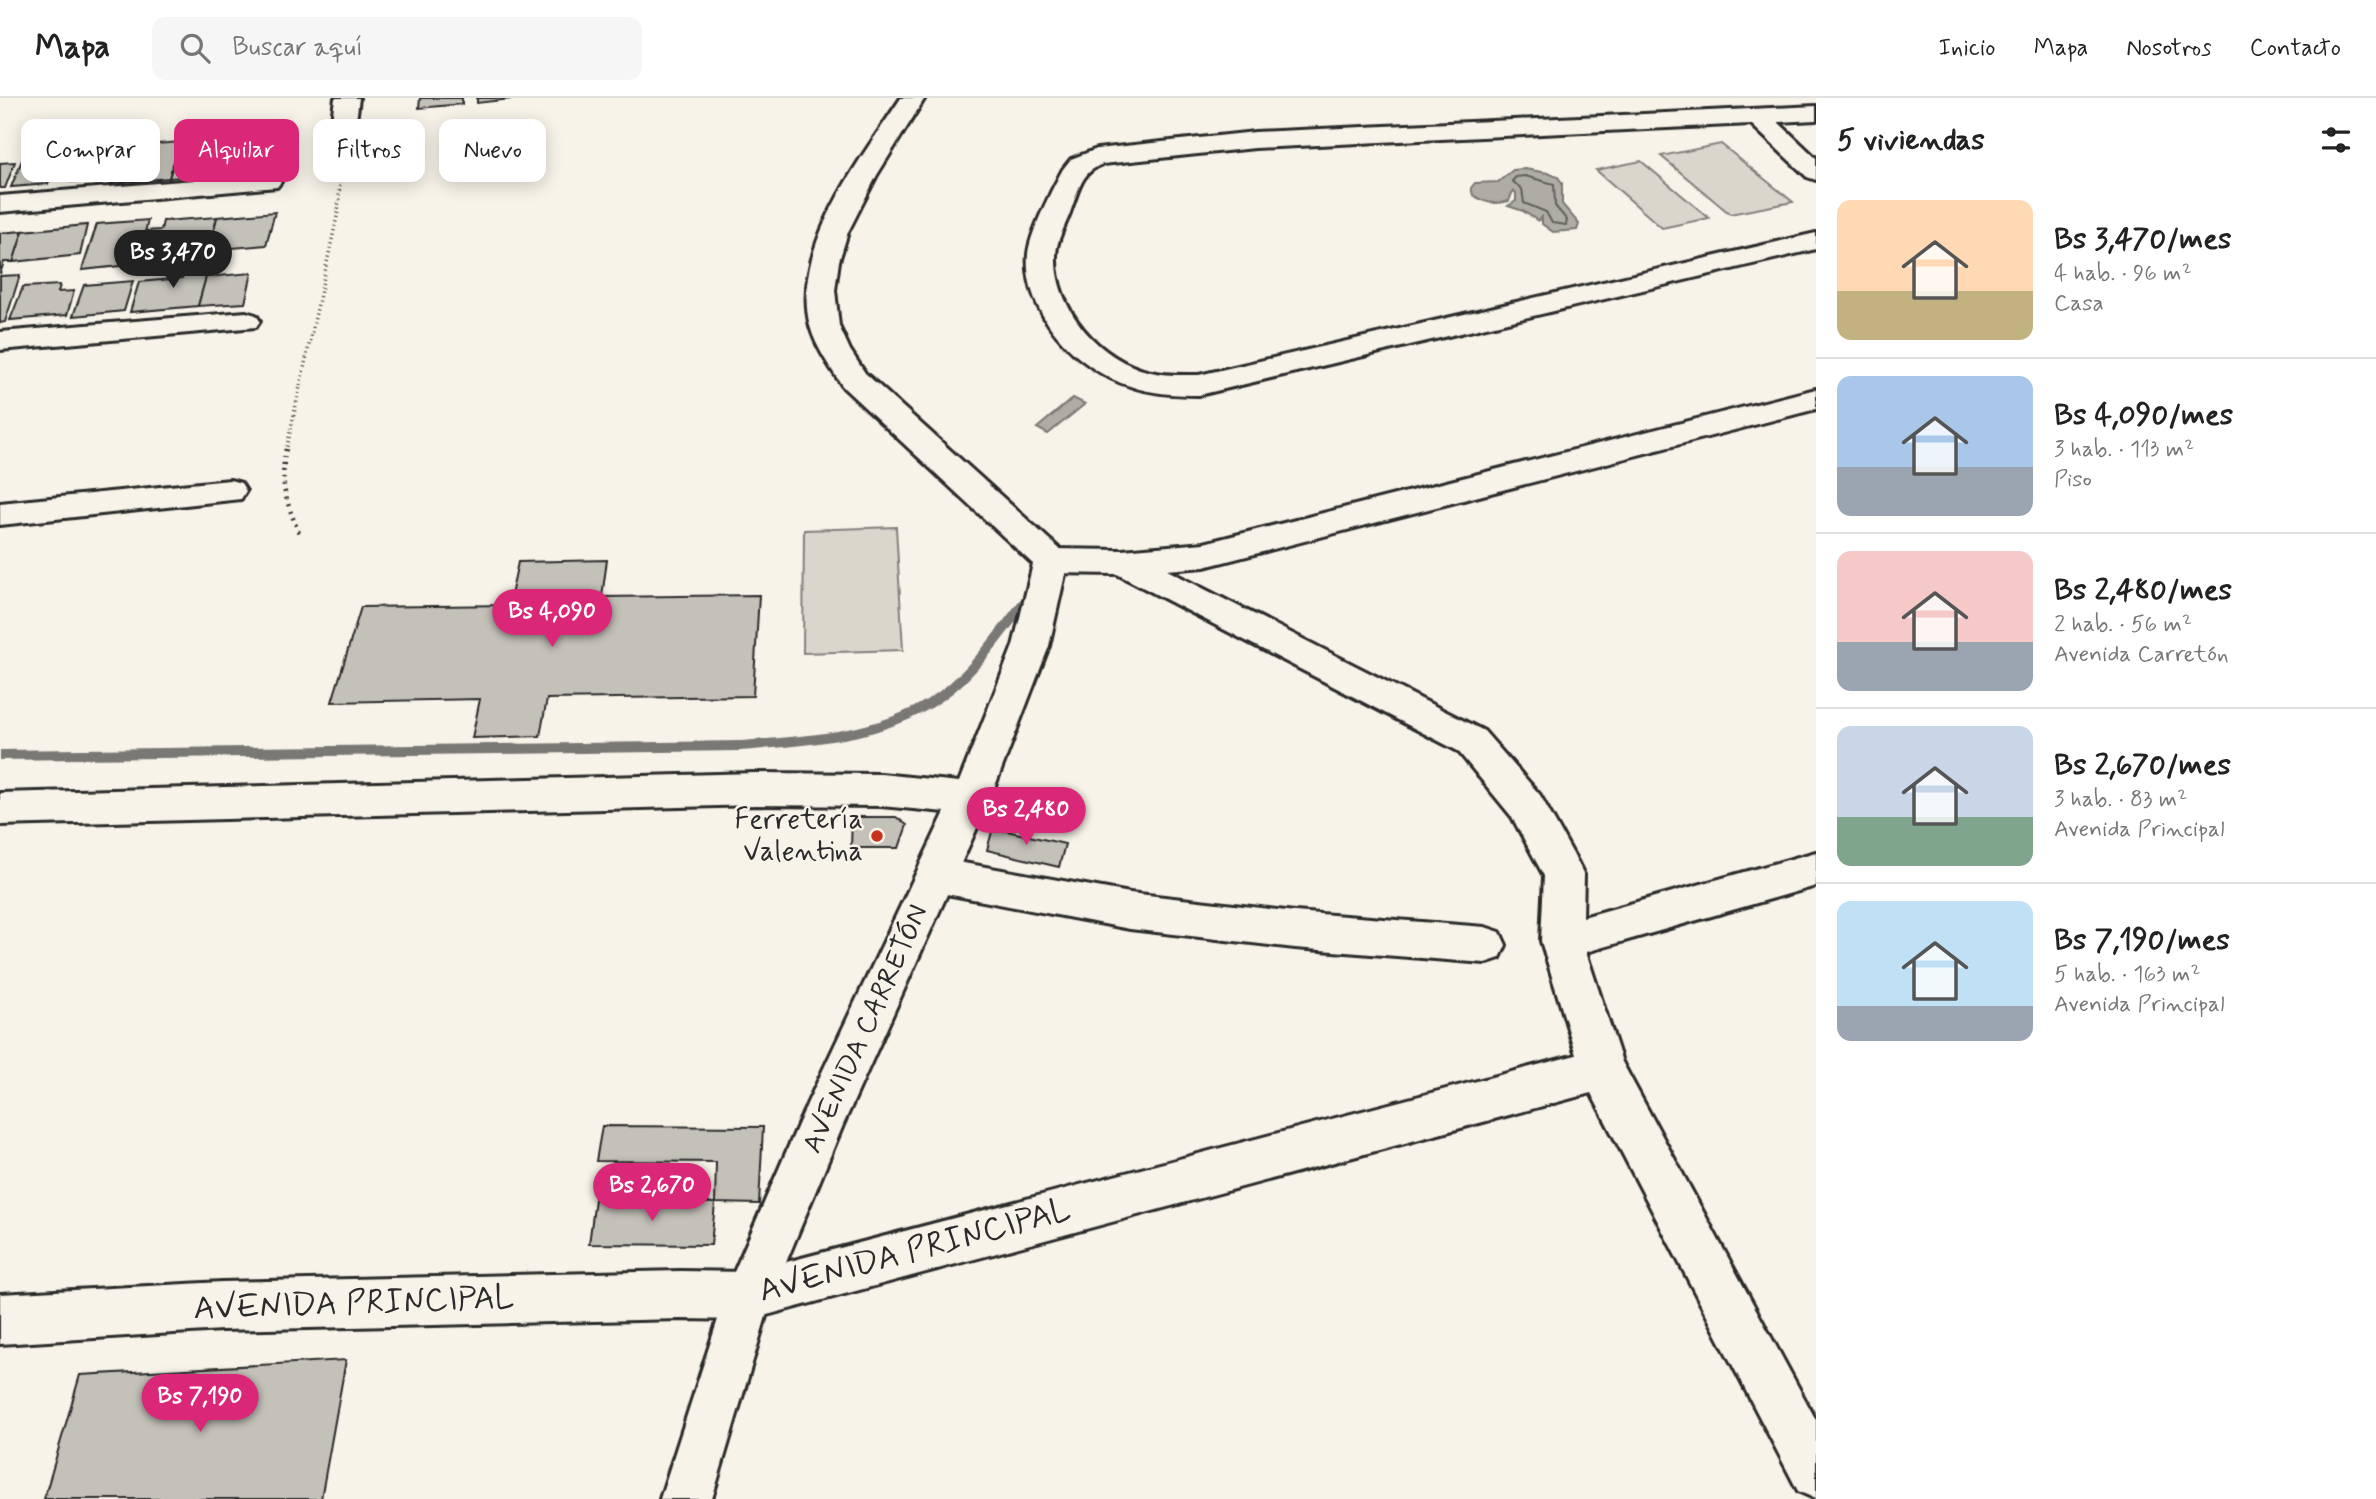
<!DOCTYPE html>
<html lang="es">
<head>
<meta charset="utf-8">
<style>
	body { margin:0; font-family:Mynerve,sans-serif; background:#f6f6f6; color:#222; height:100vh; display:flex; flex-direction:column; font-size:26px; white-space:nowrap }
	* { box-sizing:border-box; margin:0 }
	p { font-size:23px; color:#767676 }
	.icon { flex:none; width:38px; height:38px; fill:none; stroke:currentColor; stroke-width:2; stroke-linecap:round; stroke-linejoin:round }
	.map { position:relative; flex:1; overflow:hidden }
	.side { display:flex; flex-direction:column; background:#fff; width:560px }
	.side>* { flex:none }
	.hud { position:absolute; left:21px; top:21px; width:665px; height:63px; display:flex; gap:14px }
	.price { position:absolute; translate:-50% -60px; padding:0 16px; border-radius:24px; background:#db2777; color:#fff; font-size:23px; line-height:46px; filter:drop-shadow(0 2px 4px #0008) }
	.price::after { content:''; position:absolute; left:50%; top:42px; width:21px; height:16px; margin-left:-10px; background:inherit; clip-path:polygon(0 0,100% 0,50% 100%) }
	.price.active { background:#222; color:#fff }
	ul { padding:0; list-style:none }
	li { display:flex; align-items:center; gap:21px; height:175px; padding:0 21px }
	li+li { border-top:2px solid #e0e0e0 }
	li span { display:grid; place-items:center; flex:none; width:196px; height:140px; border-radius:14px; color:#555 }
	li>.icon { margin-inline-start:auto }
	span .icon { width:84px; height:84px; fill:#fffc; stroke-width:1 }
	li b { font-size:30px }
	h2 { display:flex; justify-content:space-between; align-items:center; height:84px; padding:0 21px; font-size:30px }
	.tag { padding:0 24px; border-radius:14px; background:#fff; box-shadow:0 4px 18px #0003; font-size:24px; line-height:63px }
	.tag.active { background:#db2777; color:#fff }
	header { display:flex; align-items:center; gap:42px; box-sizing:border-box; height:98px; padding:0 35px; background:#fff; border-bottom:2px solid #e0e0e0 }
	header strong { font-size:33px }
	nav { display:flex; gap:38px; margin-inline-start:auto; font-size:24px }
	.search { width:490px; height:63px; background:#f6f6f6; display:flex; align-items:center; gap:18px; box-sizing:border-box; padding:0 24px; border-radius:14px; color:#767676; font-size:26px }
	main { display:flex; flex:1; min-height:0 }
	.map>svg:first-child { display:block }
	.green { fill:#dad6cc; stroke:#82807c; stroke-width:2 }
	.water { fill:#afaca4; stroke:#7a7874; stroke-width:2 }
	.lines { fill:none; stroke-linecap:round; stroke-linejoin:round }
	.shore { stroke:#605f5b; stroke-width:2 }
	.stream { fill:#7a7874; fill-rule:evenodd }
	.building { fill:#c4c1b9; stroke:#2b2b2b; stroke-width:2 }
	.street-casing { stroke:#2b2b2b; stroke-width:6 }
	.secondary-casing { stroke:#2b2b2b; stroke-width:6 }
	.path-far1 { stroke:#2b2b2b; stroke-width:3.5; stroke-dasharray:1 3.5; stroke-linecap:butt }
	.path { stroke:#2b2b2b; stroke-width:4.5; stroke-dasharray:2 5; stroke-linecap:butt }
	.street { fill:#f7f3e8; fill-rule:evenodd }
	.secondary { fill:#f7f3e8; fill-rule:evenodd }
	.poi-dot { fill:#c8321e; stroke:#f7f3e8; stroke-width:2.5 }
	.labels { text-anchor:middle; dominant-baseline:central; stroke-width:5; stroke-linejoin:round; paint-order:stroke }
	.poi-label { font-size:28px; fill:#2b2b2b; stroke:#f7f3e8; text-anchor:end }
	.street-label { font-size:28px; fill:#2b2b2b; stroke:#f7f3e8 }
	.near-street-label { font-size:33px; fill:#2b2b2b; stroke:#f7f3e8 }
</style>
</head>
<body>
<header>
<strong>Mapa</strong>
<div class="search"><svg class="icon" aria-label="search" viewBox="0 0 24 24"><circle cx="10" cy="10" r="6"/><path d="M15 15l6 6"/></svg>Buscar aquí</div>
<nav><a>Inicio</a><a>Mapa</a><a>Nosotros</a><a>Contacto</a></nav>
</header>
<main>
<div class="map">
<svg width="1816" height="1401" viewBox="0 0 1816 1401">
	<rect width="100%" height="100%" fill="#f7f3e8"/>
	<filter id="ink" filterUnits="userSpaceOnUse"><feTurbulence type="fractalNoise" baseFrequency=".0143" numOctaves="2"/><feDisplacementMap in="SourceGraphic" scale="14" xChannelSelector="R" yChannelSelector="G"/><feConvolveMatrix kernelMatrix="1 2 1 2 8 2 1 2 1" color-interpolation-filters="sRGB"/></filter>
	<g filter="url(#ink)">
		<g class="green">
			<path d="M1721 46 1793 104 1730 116 1661 58Z"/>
			<path d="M1641 63 1709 120 1662 130 1596 72Z"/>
			<path d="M896 429 903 552 803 555 804 432Z"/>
		</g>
		<g class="water">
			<path d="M1525 71 1548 75 1558 79 1562 85V106L1579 126 1577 132 1553 134 1542 126V119L1538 123 1523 113 1508 108 1516 103V95L1513 93 1509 103C1494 107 1485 105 1473 97L1471 90 1475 85 1498 84 1513 72Z"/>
			<path d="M1073 300 1085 306 1048 336 1037 330Z"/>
		</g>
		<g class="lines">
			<path class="shore" d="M1525 78 1554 86 1555 108 1567 122 1566 127 1552 125 1546 114 1524 105 1522 91 1512 83 1516 79Z"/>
			<path class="stream" d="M1034 488 1039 492 1038 495C1011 528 987 566 955 593 896 643 814 646 741 653L0 662V652L741 643C812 637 889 635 946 588 979 560 1003 522 1030 489Z"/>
		</g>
		<g class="building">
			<path d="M420 0H462V6L419 10Z"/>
			<path d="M477 0H520L477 5Z"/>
			<path d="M147 40 145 47 180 44 169 80 111 85 120 57 137 55 139 50 124 51 127 43Z"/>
			<path d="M288 42 283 71 223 76 231 46Z"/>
			<path d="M231 46 223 76 169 80 178 51Z"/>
			<path d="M114 56 106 81 70 84 79 58Z"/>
			<path d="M58 60 48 86 11 89 22 62Z"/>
			<path d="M15 64 5 90H0V65Z"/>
			<path d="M275 114 266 147 209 152 217 119Z"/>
			<path d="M217 119 206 162 167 166 171 148 141 151 146 133 161 132 163 123Z"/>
			<path d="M148 122 141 151 126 152 120 168 82 172 97 126Z"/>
			<path d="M87 127 80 157 13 164 23 133Z"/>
			<path d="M23 133 13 164H4L0 176V135Z"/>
			<path d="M211 162 198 208 130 214 139 184 182 180 188 164Z"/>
			<path d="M252 175 245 205 198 208 206 179Z"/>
			<path d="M20 177 5 224 0 225V178Z"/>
			<path d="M133 183 124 213 73 218 84 187Z"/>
			<path d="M60 187 58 194 74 193 67 217 10 222 23 189Z"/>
			<path d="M607 462 602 499 759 497 753 598 547 601 540 638 472 640 480 601 332 604 361 509 509 507 518 464Z"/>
			<path d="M852 719H896L907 727 899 750H851Z"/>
			<path d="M993 730 1065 746 1059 769 987 752Z"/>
			<path d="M602 1028 763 1029 759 1106 715 1105 716 1064 596 1063Z"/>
			<path d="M595 1101 715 1105 711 1147 589 1146Z"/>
			<path d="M346 1262 321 1401H44L80 1277Z"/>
		</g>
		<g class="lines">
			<defs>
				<g id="street">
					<path d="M335 0H359L356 23 353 28 344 30 335 28 332 23Z"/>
					<path d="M1816 8V22L1778 24 1816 60V82L1807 79 1751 26 1255 50 1103 66C1081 74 1079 91 1071 112 1066 127 1056 142 1056 158 1054 210 1100 263 1151 274 1166 278 1183 277 1199 277L1816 135V151L1199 297C1176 297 1152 296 1130 288 1077 271 1023 215 1028 156 1030 135 1052 91 1063 71L1071 61 1097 51 1255 34Z"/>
					<path d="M268 76 277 79 281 84 277 89 0 114V98Z"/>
					<path d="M246 214 256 217 260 223 256 229 0 252V234Z"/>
					<path d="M1816 291V311L1204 469 1167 472 1484 633 1540 697 1578 765 1584 777 1583 819 1816 754V788L1586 854 1622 964 1816 1322V1401L1798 1393 1591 995 748 1222 680 1221 222 1232 0 1246V1196L222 1184 680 1173 748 1174 1576 957 1541 843 1544 778 1512 719 1458 653 1117 476 1051 475 1039 472 1034 463 1039 454 1051 451 1122 452 1204 445Z"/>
					<path d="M230 382 241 385 246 393 241 401 0 427V405Z"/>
					<path d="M936 760 1130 795 1295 814 1485 829 1500 834 1506 847 1500 860 1485 865 1295 850 1130 831 936 794 922 789 916 777 922 765Z"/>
				</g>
				<path id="secondary" d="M901 0H925L877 77 848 134 839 163 835 192 839 228 850 252 865 275 1063 454 1068 463 1049 548 990 701 843 1027 772 1198 712 1401H660L731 1181 808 1004 945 714 881 708 756 707 0 727V695L756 675 881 676 959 684 1013 548 1033 466 843 289C831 270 816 250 810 228 790 150 861 61 901 0Z"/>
			</defs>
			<use href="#street" class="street-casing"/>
			<use href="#secondary" class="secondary-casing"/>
			<path class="path-far1" d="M286 353 338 114 342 53"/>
			<path class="path" d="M286 351C279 386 286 403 299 435"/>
			<use href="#street" class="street"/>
			<use href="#secondary" class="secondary"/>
		</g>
	</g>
	<circle class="poi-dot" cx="877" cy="738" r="7"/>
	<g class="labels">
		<g class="poi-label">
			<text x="863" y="722">Ferretería<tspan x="863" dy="32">Valentina</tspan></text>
		</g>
		<g class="street-label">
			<text transform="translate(866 931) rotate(-66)">AVENIDA CARRETÓN</text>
		</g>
		<g class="near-street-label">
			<text transform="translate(915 1153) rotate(-15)">AVENIDA PRINCIPAL</text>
			<text transform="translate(354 1206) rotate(-2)">AVENIDA PRINCIPAL</text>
		</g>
	</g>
</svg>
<b class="price active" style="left:173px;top:192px">Bs 3,470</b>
<b class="price" style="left:552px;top:551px">Bs 4,090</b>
<b class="price" style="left:1026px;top:749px">Bs 2,480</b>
<b class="price" style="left:652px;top:1125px">Bs 2,670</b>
<b class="price" style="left:200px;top:1336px">Bs 7,190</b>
<div class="hud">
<a class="tag">Comprar</a>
<a class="tag active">Alquilar</a>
<a class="tag">Filtros</a>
<a class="tag">Nuevo</a>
</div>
</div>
<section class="side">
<h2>5 viviendas<svg class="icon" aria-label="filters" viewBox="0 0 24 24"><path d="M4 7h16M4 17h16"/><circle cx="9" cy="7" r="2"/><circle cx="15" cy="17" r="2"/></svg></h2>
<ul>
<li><span style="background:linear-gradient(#ffd9b3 65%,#c2b280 0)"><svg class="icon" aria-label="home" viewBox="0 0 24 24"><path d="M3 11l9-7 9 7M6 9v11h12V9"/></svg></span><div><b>Bs 3,470/mes</b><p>4 hab. · 96 m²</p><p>Casa</p></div></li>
<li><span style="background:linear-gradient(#a9c7e8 65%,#9aa5b1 0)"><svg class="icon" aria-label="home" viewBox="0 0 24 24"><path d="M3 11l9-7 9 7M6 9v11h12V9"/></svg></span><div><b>Bs 4,090/mes</b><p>3 hab. · 113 m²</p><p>Piso</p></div></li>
<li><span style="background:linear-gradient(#f6c9c9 65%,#9aa5b1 0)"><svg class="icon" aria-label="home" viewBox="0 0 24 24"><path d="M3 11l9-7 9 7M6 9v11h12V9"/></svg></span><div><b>Bs 2,480/mes</b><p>2 hab. · 56 m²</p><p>Avenida Carretón</p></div></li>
<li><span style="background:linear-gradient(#c9d6e8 65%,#7fa58c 0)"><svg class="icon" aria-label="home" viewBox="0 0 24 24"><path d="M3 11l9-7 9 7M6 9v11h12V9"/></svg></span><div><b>Bs 2,670/mes</b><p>3 hab. · 83 m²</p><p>Avenida Principal</p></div></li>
<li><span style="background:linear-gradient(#bfe0f5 75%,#9aa5b1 0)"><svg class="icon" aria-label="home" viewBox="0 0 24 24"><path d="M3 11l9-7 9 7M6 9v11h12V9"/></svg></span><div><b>Bs 7,190/mes</b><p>5 hab. · 163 m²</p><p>Avenida Principal</p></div></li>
</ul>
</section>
</main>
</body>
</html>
